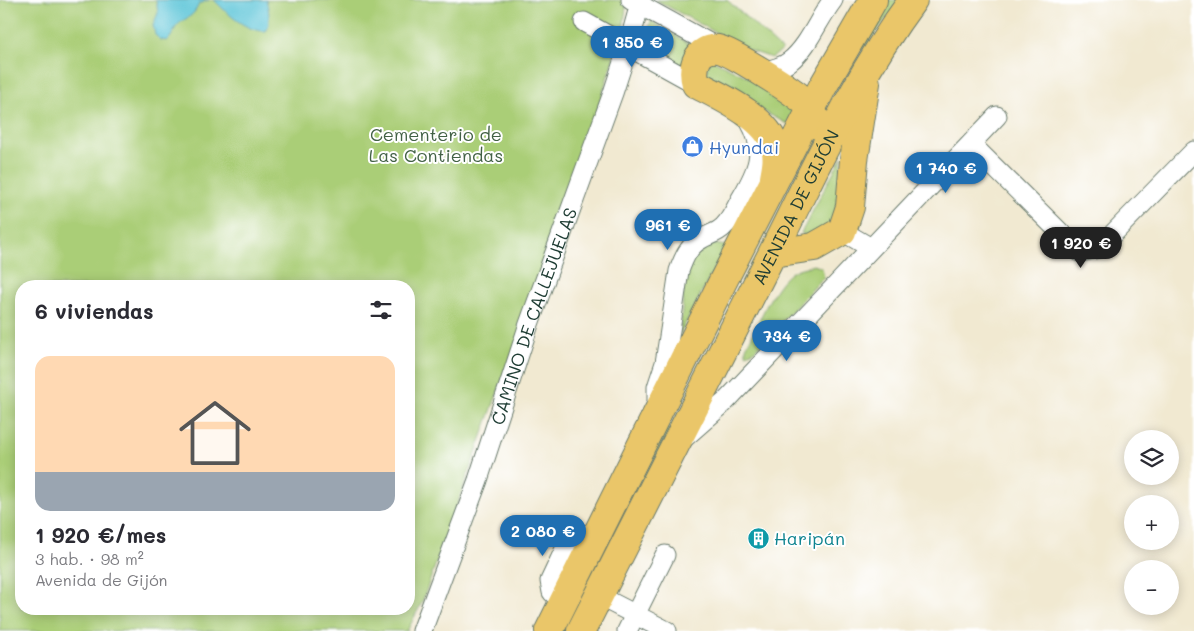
<!DOCTYPE html>
<html lang="es">
<head>
<meta charset="utf-8">
<style>
	body { margin:0; font-family:Mali,sans-serif; background:#f7f7f7; color:#2b2b33; height:100vh; display:flex; flex-direction:column; font-size:19px; white-space:nowrap }
	* { box-sizing:border-box; margin:0 }
	p { font-size:16px; color:#7c7c81 }
	.icon { flex:none; width:28px; height:28px; fill:none; stroke:currentColor; stroke-width:2; stroke-linecap:round; stroke-linejoin:round }
	.map { position:relative; flex:1; overflow:hidden }
	.panel { position:absolute; left:15px; top:280px; width:400px; height:335px; display:flex; flex-direction:column; background:#fff; border-radius:20px; box-shadow:0 2px 12px #0003 }
	.panel>* { flex:none }
	.fabs { position:absolute; left:1124px; top:430px; display:grid; gap:10px }
	.fabs a { display:grid; place-items:center; width:55px; height:55px; border-radius:50%; background:#fff; box-shadow:0 2px 12px #0003; font-size:25px }
	.price { position:absolute; translate:-50% -42px; padding:0 11px; border-radius:18px; background:#1f6fb2; color:#fff; font-size:16px; line-height:32px; filter:drop-shadow(0 1px 2px #0008) }
	.price::after { content:''; position:absolute; left:50%; top:30px; width:15px; height:11px; margin-left:-8px; background:inherit; clip-path:polygon(0 0,100% 0,50% 100%) }
	.price.current { background:#222; color:#fff }
	ul { padding:0; list-style:none }
	li { display:grid; align-content:center; gap:10px; height:265px; padding:0 20px }
	li+li { border-top:1px solid #e1e1e2 }
	li span { display:grid; place-items:center; height:155px; border-radius:15px; color:#555 }
	li>.icon { margin-inline-start:auto }
	span .icon { width:90px; height:90px; fill:#fffc; stroke-width:1 }
	li b { font-size:21px }
	h2 { display:flex; justify-content:space-between; align-items:center; height:60px; padding:0 20px; font-size:21px }
	.map>svg:first-child { display:block }
	.green { fill:#aace77; stroke:#648656; fill-rule:evenodd }
	.water { fill:#5cc5d8; stroke:#3e8186 }
	.lines { fill:none; stroke-linecap:round; stroke-linejoin:round }
	.minor-casing { stroke:#68796b; stroke-width:21 }
	.highway-casing { stroke:#68796b; stroke-width:30 }
	.minor { stroke:#fff; stroke-width:19 }
	.highway { stroke:#eac669; stroke-width:28 }
	.labels { text-anchor:middle; dominant-baseline:central; stroke-width:4; stroke-linejoin:round; paint-order:stroke }
	.park-label { font-size:18px; fill:#426145; stroke:#fff }
	.shop-label { font-size:18px; fill:#366cbe; stroke:#fff; text-anchor:start }
	.street-label { font-size:18px; fill:#1f3d34; stroke:#fff }
	.culture-label { font-size:18px; fill:#0d838f; stroke:#fff; text-anchor:start }
</style>
</head>
<body>
<div class="map">
<svg width="1194" height="631" viewBox="0 0 1194 631">
	<rect width="100%" height="100%" fill="#fff"/>
	<filter id="ink" filterUnits="userSpaceOnUse"><feTurbulence type="fractalNoise" baseFrequency=".02" numOctaves="2"/><feDisplacementMap in="SourceGraphic" scale="10" xChannelSelector="R" yChannelSelector="G"/><feConvolveMatrix kernelMatrix="1 2 1 2 8 2 1 2 1" color-interpolation-filters="sRGB"/></filter>
	<filter id="wash" filterUnits="userSpaceOnUse"><feTurbulence type="fractalNoise" baseFrequency=".0096" numOctaves="4" result="noise"/><feDisplacementMap in="SourceGraphic" scale="20" xChannelSelector="R" yChannelSelector="G"/><feGaussianBlur stdDeviation="1.12" result="paint"/><feColorMatrix in="noise" values="0 0 0 0 0 0 0 0 0 0 0 0 0 0 0 0 0 1.4 0 .05"/><feComposite in="paint" operator="in"/></filter>
	<g filter="url(#wash)">
		<rect width="100%" height="100%" fill="#f1e9d1"/>
		<g class="green">
			<path d="M0 0H627L624 23 567 211 500 386 422 602 407 631H0ZM21 286H409V609H21Z"/>
			<path d="M656 0H727L782 50 772 58 748 50Z"/>
			<path d="M887 0H900L863 49 857 46Z"/>
			<path d="M651 21 691 45 681 68 643 47Z"/>
			<path d="M713 60 800 103 787 124 707 80V65Z"/>
			<path d="M842 156 835 218 831 226 807 236 801 233Z"/>
			<path d="M714 244 726 246 680 334 686 263 704 246Z"/>
			<path d="M814 265 822 268 824 277 754 351 746 354V348C757 327 773 284 792 272 798 268 807 267 814 265Z"/>
			<path d="M663 423 669 431 571 631H559Z"/>
		</g>
		<g class="water">
			<path d="M156 0H209L199 4C192 20 185 16 176 27 173 32 172 37 167 41L161 40 155 35 153 25 158 13Z"/>
			<path d="M214 0H266C269 10 271 22 266 31 246 32 227 13 214 0Z"/>
		</g>
	</g>
	<g filter="url(#ink)">
		<g class="lines">
			<defs>
				<g id="minor">
					<path d="M631 0 720 49"/>
					<path d="M584 22 696 84"/>
					<path d="M761 72C771 70 782 68 790 61 809 46 818 19 833 0"/>
					<path d="M971 144 1080 252 1099 248 1194 151"/>
					<path d="M842 231 871 248"/>
					<path d="M657 402V387L665 363 679 271C684 257 689 245 703 238 710 234 717 233 723 227 732 219 736 207 742 197 757 171 767 151 750 122"/>
					<path d="M684 438 725 402 997 116"/>
					<path d="M599 596 667 631"/>
					<path d="M563 603 552 592 550 581 565 549 599 528"/>
					<path id="s1" d="M422 631 478 480 529 324 613 93 628 47 641 0"/>
					<path d="M627 631 665 555"/>
				</g>
				<g id="highway">
					<path d="M774 178C776 167 778 158 775 147 768 118 721 97 696 84 691 67 697 47 718 49 731 51 793 91 804 101 811 107 816 117 817 125"/>
					<path d="M773 253 814 247 842 231 850 207 854 160 866 83"/>
					<path d="M549 631 723 281 822 88 873 0"/>
					<path id="s2" d="M581 631C645 505 708 380 772 254 816 167 855 78 913 0"/>
				</g>
			</defs>
			<use href="#minor" class="minor-casing"/>
			<use href="#highway" class="highway-casing"/>
			<use href="#minor" class="minor"/>
			<use href="#highway" class="highway"/>
		</g>
	</g>
	<defs>
		<symbol id="shop-disc" viewBox="-11 -11 22 22"><circle r="9.5" fill="#3f7fe0" stroke="#fff"/><path d="M-5-2.5h2.3a2.7 3.5 0 0 1 5.4 0H5L5.5 6h-11ZM-1.5-2.5h3a1.5 2.3 0 0 0-3 0Z" fill="#fff"/></symbol>
		<symbol id="building-disc" viewBox="-11 -11 22 22"><circle r="9.5" fill="#0f9aa8" stroke="#fff"/><path d="M-4-6H4V6H1V3H-1V6H-4ZM-2.5-4.3h1.7v1.8h-1.7ZM.8-4.3h1.7v1.8H.8ZM-2.5-1h1.7V.8h-1.7ZM.8-1h1.7V.8H.8Z" fill="#fff"/></symbol>
	</defs>
	<g fill-rule="evenodd">
		<use href="#shop-disc" x="680" y="134" width="25" height="25"/>
		<use href="#building-disc" x="746" y="526" width="25" height="25"/>
	</g>
	<g class="labels">
		<g class="park-label">
			<text x="436" y="134">Cementerio de<tspan x="436" dy="21">Las Contiendas</tspan></text>
		</g>
		<g class="shop-label">
			<text x="709" y="147">Hyundai</text>
		</g>
		<g class="street-label">
			<text stroke="none"><textPath href="#s2" startOffset="475">AVENIDA DE GIJÓN</textPath></text>
			<text stroke="none"><textPath href="#s1" startOffset="334">CAMINO DE CALLEJUELAS</textPath></text>
		</g>
		<g class="culture-label">
			<text x="774" y="538">Haripán</text>
		</g>
	</g>
</svg>
<div class="fabs">
<a><svg class="icon" aria-label="layers" viewBox="0 0 24 24"><path d="M12 4l9 5-9 5-9-5zM3 14l9 5 9-5"/></svg></a>
<a>+</a>
<a>−</a>
</div>
<b class="price" style="left:632px;top:68px">1 350 €</b>
<b class="price" style="left:946px;top:194px">1 740 €</b>
<b class="price" style="left:668px;top:251px">961 €</b>
<b class="price current" style="left:1081px;top:269px">1 920 €</b>
<b class="price" style="left:787px;top:362px">734 €</b>
<b class="price" style="left:543px;top:557px">2 080 €</b>
<section class="panel">
<h2>6 viviendas<svg class="icon" aria-label="filters" viewBox="0 0 24 24"><path d="M4 7h16M4 17h16"/><circle cx="9" cy="7" r="2"/><circle cx="15" cy="17" r="2"/></svg></h2>
<ul>
<li><span style="background:linear-gradient(#ffd9b3 75%,#9aa5b1 0)"><svg class="icon" aria-label="home" viewBox="0 0 24 24"><path d="M3 11l9-7 9 7M6 9v11h12V9"/></svg></span><div><b>1 920 €/mes</b><p>3 hab. · 98 m²</p><p>Avenida de Gijón</p></div></li>
</ul>
</section>
</div>
</body>
</html>
